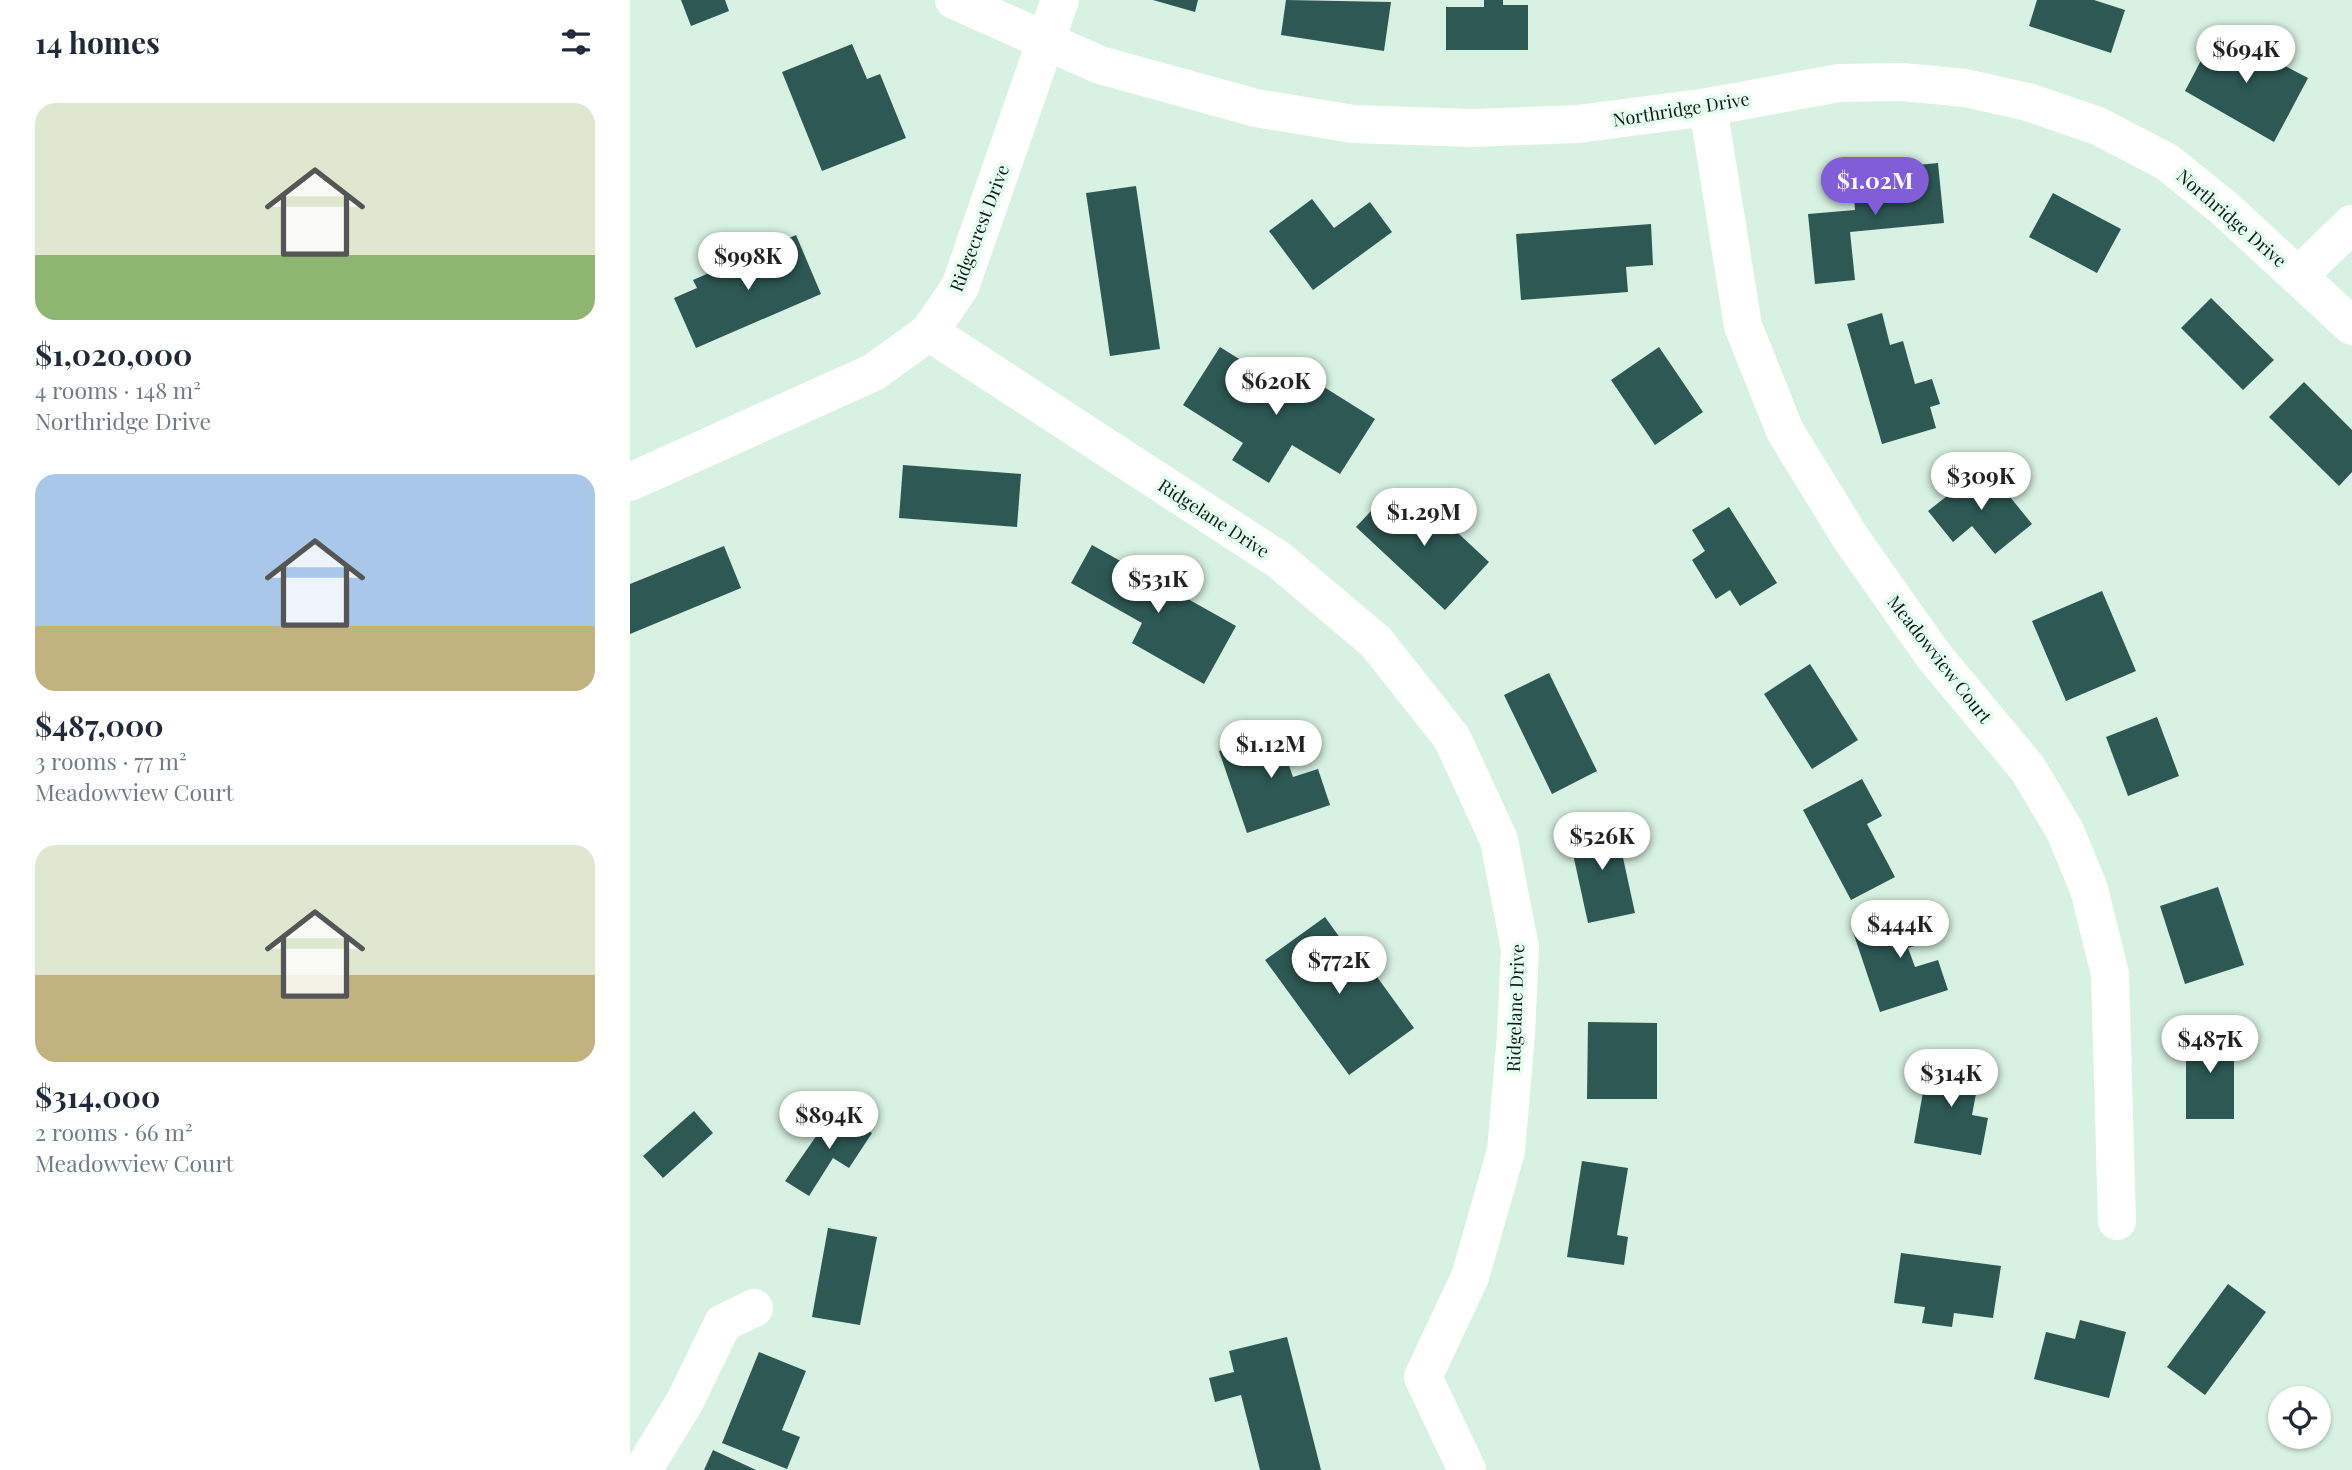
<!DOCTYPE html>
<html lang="en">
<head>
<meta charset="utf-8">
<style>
	body { margin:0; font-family:"Playfair Display",serif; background:#f6f6f7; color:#1f2937; height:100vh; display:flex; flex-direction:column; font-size:26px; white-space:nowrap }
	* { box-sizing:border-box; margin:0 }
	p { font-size:23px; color:#747a83 }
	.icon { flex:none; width:38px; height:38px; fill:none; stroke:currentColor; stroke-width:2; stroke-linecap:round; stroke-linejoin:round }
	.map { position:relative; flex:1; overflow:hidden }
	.drawer { display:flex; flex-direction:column; background:#fff; width:630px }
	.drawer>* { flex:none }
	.fabs { position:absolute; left:1638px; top:1386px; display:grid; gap:14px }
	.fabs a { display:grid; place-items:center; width:63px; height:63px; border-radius:50%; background:#fff; box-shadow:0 2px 5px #0004; font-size:35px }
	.price { position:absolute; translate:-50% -60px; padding:0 16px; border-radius:24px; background:#fff; color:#222; font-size:23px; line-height:46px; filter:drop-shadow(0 2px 4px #0008) }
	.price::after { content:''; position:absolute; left:50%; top:42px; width:21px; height:16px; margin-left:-10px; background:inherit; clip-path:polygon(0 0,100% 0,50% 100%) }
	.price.selected { background:#815ed8; color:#fff }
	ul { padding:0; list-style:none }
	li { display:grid; align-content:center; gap:14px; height:371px; padding:0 35px }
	li span { display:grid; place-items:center; height:217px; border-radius:21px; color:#555 }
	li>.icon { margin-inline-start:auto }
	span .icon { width:126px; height:126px; fill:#fffc; stroke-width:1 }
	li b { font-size:30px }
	h2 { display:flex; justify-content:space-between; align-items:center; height:84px; padding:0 35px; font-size:30px }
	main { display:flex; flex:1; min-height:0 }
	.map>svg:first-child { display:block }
	.building { fill:#2d5854 }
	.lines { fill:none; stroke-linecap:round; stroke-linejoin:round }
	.minor { stroke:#fff; stroke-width:38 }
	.labels { text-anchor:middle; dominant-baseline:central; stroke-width:7; stroke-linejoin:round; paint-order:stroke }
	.street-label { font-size:18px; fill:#111a15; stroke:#e4fef0 }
</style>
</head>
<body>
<main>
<section class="drawer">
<h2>14 homes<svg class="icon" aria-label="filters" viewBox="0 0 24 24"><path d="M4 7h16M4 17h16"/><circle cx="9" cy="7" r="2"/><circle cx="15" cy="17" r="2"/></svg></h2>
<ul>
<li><span style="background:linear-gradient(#dfe7d0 70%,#8fb573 0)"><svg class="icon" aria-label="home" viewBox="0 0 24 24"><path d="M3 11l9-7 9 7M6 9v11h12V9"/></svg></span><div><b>$1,020,000</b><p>4 rooms · 148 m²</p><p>Northridge Drive</p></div></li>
<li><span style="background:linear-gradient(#a9c7e8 70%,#c2b280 0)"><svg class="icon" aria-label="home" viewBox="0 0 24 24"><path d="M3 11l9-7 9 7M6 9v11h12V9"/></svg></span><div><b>$487,000</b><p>3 rooms · 77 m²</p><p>Meadowview Court</p></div></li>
<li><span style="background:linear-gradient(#dfe7d0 60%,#c2b280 0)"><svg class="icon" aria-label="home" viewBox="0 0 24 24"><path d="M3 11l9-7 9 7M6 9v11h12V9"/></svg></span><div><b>$314,000</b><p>2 rooms · 66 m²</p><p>Meadowview Court</p></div></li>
</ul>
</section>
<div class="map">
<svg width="1722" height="1470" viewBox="0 0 1722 1470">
	<rect width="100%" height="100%" fill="#d7f1e2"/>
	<g class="building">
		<path d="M51 0H95L99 11 61 26Z"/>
		<path d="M523 0H568L565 12Z"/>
		<path d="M656 0 761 2 754 51 651 35Z"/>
		<path d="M854 0H873V5H898V50H816V7H854Z"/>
		<path d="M1407 0H1464L1495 10 1481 53 1399 26Z"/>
		<path d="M1587 30 1678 78 1644 142 1555 91Z"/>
		<path d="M222 44 237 79 250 74 276 138 192 171 152 72Z"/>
		<path d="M1308 163 1314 223 1220 232 1225 280 1185 284 1178 214 1225 210 1223 185 1256 182 1254 168Z"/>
		<path d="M506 186 530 349 480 356 456 193Z"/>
		<path d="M1423 193 1491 229 1467 273 1399 237Z"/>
		<path d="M682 199 704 228 740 202 762 232 683 290 639 231Z"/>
		<path d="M1021 224 1023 265 996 267 998 292 891 300 886 234Z"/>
		<path d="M166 235 191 294 66 348 44 298 67 288 63 280Z"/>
		<path d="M1581 298 1644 360 1613 390 1551 328Z"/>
		<path d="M1252 313 1260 345 1273 341 1285 384 1302 379 1310 404 1300 407 1306 428 1252 444 1217 324Z"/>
		<path d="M590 347 675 400 686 382 745 419 710 474 662 445 639 483 602 460 613 443 553 405Z"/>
		<path d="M1029 347 1073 412 1025 445 981 380Z"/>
		<path d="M1674 382 1722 430V472L1709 486 1639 417Z"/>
		<path d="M273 465 391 474 387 527 269 518Z"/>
		<path d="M1355 466 1402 524 1365 554 1342 526 1323 542 1298 511Z"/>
		<path d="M785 493 859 562 815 610 726 527 755 496 770 509Z"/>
		<path d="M1099 507 1147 583 1110 606 1100 590 1086 599 1062 560 1075 551 1062 530Z"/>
		<path d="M462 545 606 626 574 684 502 643 512 623 441 583Z"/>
		<path d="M94 546 111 588 0 634V584Z"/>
		<path d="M1472 591 1506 671 1436 701 1402 621Z"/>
		<path d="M1180 664 1228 740 1182 769 1134 694Z"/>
		<path d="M919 673 967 771 922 794 874 695Z"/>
		<path d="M1527 717 1549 776 1498 796 1476 737Z"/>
		<path d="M666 725 674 747 655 754 663 777 688 769 700 805 617 833 589 751Z"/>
		<path d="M1232 779 1252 816 1237 824 1265 877 1221 900 1173 810Z"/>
		<path d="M985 821 1005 913 958 923 938 831Z"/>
		<path d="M1588 887 1614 965 1555 984 1530 906Z"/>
		<path d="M1297 908 1307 939 1278 948 1285 967 1308 960 1318 990 1250 1012 1223 932Z"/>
		<path d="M695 917 726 960 732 956 784 1028 719 1075 635 960Z"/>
		<path d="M958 1022 1027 1023V1099H957Z"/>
		<rect x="1556" y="1032" width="48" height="87"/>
		<path d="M1299 1058 1351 1067 1342 1115 1358 1118 1351 1155 1284 1143Z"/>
		<path d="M205 1109 242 1133 219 1168 203 1158 179 1196 155 1181Z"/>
		<path d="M64 1111 83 1133 33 1178 13 1156Z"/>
		<path d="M952 1161 998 1168 987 1235 998 1237 994 1265 937 1257Z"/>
		<path d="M198 1228 247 1237 230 1325 182 1317Z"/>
		<path d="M1271 1253 1371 1266 1363 1318 1324 1313 1322 1327 1292 1323 1295 1307 1264 1303Z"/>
		<path d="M1598 1284 1636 1312 1575 1395 1537 1367Z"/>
		<path d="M1450 1320 1496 1332 1479 1398 1404 1379 1416 1332 1445 1339Z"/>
		<path d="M657 1337 691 1470H630L611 1395 585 1402 579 1378 604 1372 599 1351Z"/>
		<path d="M129 1352 176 1371 152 1430 170 1437 157 1469 92 1443Z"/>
		<path d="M83 1450 126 1470H74Z"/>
	</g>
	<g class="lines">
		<g class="minor">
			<path d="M324 0 470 65 626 108 723 124 843 128 948 124 1078 107 1209 83 1273 82 1335 88 1398 102 1468 126 1537 162 1594 208 1722 326"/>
			<path d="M1078 107 1113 326 1155 431 1220 537 1303 655 1398 769 1435 831 1459 889 1480 974 1487 1221"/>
			<path d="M1668 276 1722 224"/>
			<path d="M299 332 649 560 746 642 822 738 869 840 890 948 886 1034 876 1151 840 1277 793 1377 837 1470"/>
			<path d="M0 482 244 372 299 332 330 287 430 0"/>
			<path d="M13 1470 55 1401 93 1323 124 1308"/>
		</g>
	</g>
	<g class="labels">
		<g class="street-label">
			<text transform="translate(1051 109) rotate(-9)">Northridge Drive</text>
			<text transform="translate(1602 218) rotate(41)">Northridge Drive</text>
			<text transform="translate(349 228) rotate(-69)">Ridgecrest Drive</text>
			<text transform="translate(584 518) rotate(33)">Ridgelane Drive</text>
			<text transform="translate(1310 659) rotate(52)">Meadowview Court</text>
			<text transform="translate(885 1008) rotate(-88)">Ridgelane Drive</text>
		</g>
	</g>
</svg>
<div class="fabs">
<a><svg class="icon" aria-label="locate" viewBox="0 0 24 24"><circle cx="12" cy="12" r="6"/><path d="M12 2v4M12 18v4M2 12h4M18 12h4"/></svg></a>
</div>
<b class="price" style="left:1616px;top:85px">$694K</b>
<b class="price selected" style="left:1245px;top:217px">$1.02M</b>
<b class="price" style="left:118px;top:292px">$998K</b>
<b class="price" style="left:646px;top:417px">$620K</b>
<b class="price" style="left:1351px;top:512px">$309K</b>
<b class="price" style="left:794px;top:548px">$1.29M</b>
<b class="price" style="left:528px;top:615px">$531K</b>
<b class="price" style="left:641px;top:780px">$1.12M</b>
<b class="price" style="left:972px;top:872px">$526K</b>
<b class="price" style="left:1270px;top:960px">$444K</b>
<b class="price" style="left:709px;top:996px">$772K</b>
<b class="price" style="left:1580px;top:1075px">$487K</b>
<b class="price" style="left:1321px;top:1109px">$314K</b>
<b class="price" style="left:199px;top:1151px">$894K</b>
</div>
</main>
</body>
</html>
